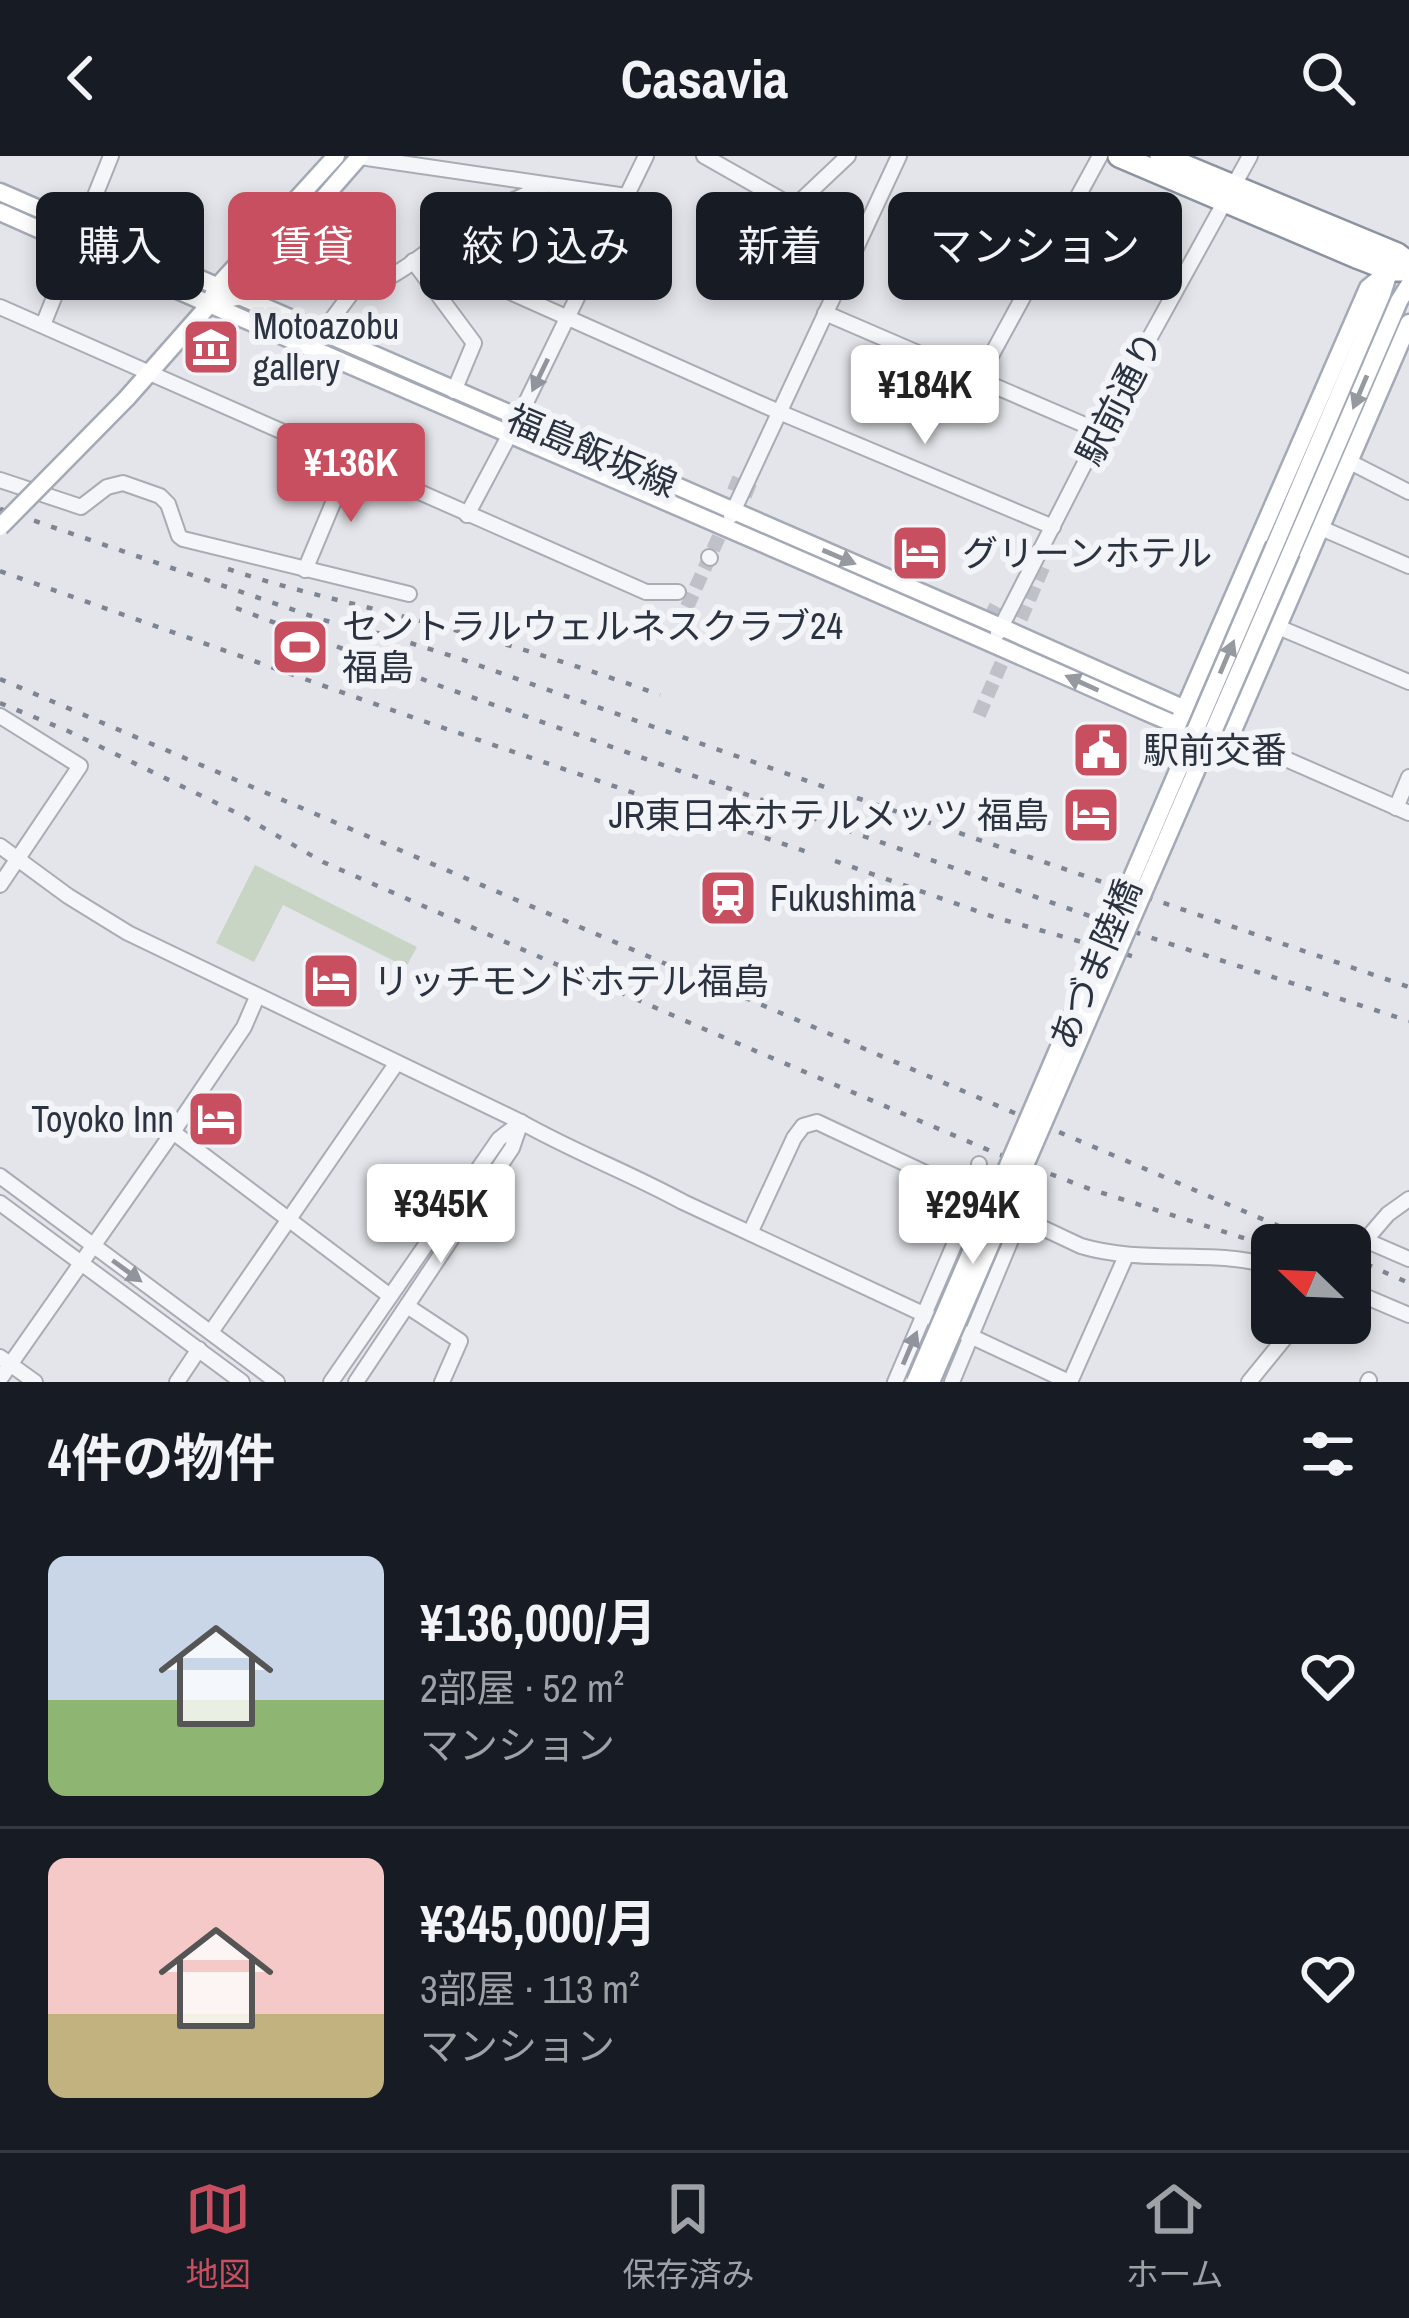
<!DOCTYPE html>
<html lang="ja">
<head>
<meta charset="utf-8">
<style>
	body { margin:0; font-family:"Archivo Narrow","Noto Sans JP",sans-serif; background:#20242c; color:#f1f3f6; height:100vh; display:flex; flex-direction:column; font-size:45px; white-space:nowrap }
	* { box-sizing:border-box; margin:0 }
	p { font-size:39px; color:#9ea1a6 }
	.icon { flex:none; width:66px; height:66px; fill:none; stroke:currentColor; stroke-width:2; stroke-linecap:round; stroke-linejoin:round }
	.map { position:relative; height:1226px; overflow:hidden }
	.sheet { display:flex; flex-direction:column; background:#171b24; flex:1 }
	.sheet>* { flex:none }
	.banner { position:absolute; left:36px; top:36px; width:1338px; height:108px; display:flex; gap:24px }
	.needle { width:78px; rotate:293deg }
	.buttons { position:absolute; left:1251px; top:1068px; display:grid; gap:24px }
	.buttons a { display:grid; place-items:center; width:120px; height:120px; border-radius:18px; background:#171b24; box-shadow:0 6px 18px #0003; font-size:60px }
	.price { position:absolute; translate:-50% -102px; padding:0 27px; border-radius:12px; background:#fff; color:#222; font-size:39px; line-height:78px; filter:drop-shadow(0 3px 6px #0008) }
	.price::after { content:''; position:absolute; left:50%; top:72px; width:36px; height:27px; margin-left:-18px; background:inherit; clip-path:polygon(0 0,100% 0,50% 100%) }
	.price.current { background:#c84f5f; color:#fff }
	ul { padding:0; list-style:none }
	li { display:flex; align-items:center; gap:36px; height:300px; padding:0 48px }
	li+li { border-top:3px solid #363941 }
	li span { display:grid; place-items:center; flex:none; width:336px; height:240px; border-radius:18px; color:#555 }
	li>.icon { margin-inline-start:auto }
	span .icon { width:144px; height:144px; fill:#fffc; stroke-width:1 }
	li b { font-size:51px }
	h2 { display:flex; justify-content:space-between; align-items:center; height:144px; padding:0 48px; font-size:51px }
	.tag { padding:0 42px; border-radius:18px; background:#171b24; box-shadow:0 6px 18px #0003; font-size:42px; line-height:108px }
	.tag.current { background:#c84f5f; color:#fff }
	header { display:flex; justify-content:space-between; align-items:center; height:156px; padding:0 48px; background:#171b24; font-size:54px; font-weight:700 }
	.dock { display:flex; justify-content:space-around; align-items:center; height:168px; border-top:3px solid #363941; background:#171b24; font-size:33px; color:#9ea1a6 }
	.dock a { display:grid; justify-items:center; gap:6px }
	.dock .current { color:#c84f5f }
	.map>svg:first-child { display:block }
	.green { fill:#c8d4c4 }
	.lines { fill:none; stroke-linecap:round; stroke-linejoin:round }
	.minor-tunnel { stroke:#bec1c8; stroke-width:14; stroke-dasharray:14 7; stroke-linecap:butt }
	.minor-casing { stroke:#a8acb4; stroke-width:18 }
	.major-casing { stroke:#a3aab5; stroke-width:21 }
	.highway-casing { stroke:#8b93a0; stroke-width:26 }
	.minor { stroke:#f5f6f9; stroke-width:14 }
	.major { stroke:#fff; stroke-width:16 }
	.highway { stroke:#fff; stroke-width:21 }
	.rail { stroke:#7d8593; stroke-width:4.5; stroke-dasharray:6 12; stroke-linecap:butt }
	.major-bridge-casing { stroke:#a3aab5; stroke-width:21; stroke-linecap:butt }
	.major-bridge { stroke:#fff; stroke-width:16 }
	.oneway { fill:#90949d }
	.oneway2 { fill:#9599a0 }
	.labels { text-anchor:middle; dominant-baseline:central; stroke-width:12; stroke-linejoin:round; paint-order:stroke }
	.poi-label { font-size:36px; fill:#2b3341; stroke:#f2f4f7; text-anchor:start }
	.street-label { font-size:36px; fill:#2b3341; stroke:#f2f4f7 }
</style>
</head>
<body>
<header><svg class="icon" aria-label="back" viewBox="0 0 24 24"><path d="M15 5l-7 7 7 7"/></svg>Casavia<svg class="icon" aria-label="search" viewBox="0 0 24 24"><circle cx="10" cy="10" r="6"/><path d="M15 15l6 6"/></svg></header>
<div class="map">
<svg width="1409" height="1226" viewBox="0 0 1409 1226">
	<rect width="100%" height="100%" fill="#e3e5ea"/>
	<path class="green" d="M255 709 417 791 406 811 283 749 254 806 216 787Z"/>
	<g class="lines">
		<g class="minor-tunnel">
			<path d="M730 326 754 336"/>
			<path d="M687 451 727 363"/>
			<path d="M992 458 996 450"/>
			<path d="M979 559 1045 407"/>
		</g>
		<defs>
			<g id="minor">
				<path d="M704 0 858 87"/>
				<path d="M360 1 626 40"/>
				<path d="M794 51 848 0"/>
				<path d="M425 98 779 256 1053 371"/>
				<path d="M413 105 474 187 454 235"/>
				<path d="M0 151 646 436H678"/>
				<path d="M825 157 1101 276"/>
				<path d="M43 169 111 0"/>
				<path d="M321 178 356 131C393 130 434 87 465 69 490 53 518 43 544 30"/>
				<path d="M979 222 1100 0"/>
				<path d="M1350 306 1409 336"/>
				<path d="M0 324 81 351 107 331 123 327 160 340 168 348 179 380 183 383 409 438"/>
				<path d="M467 359 518 263 646 0"/>
				<path d="M731 360 899 0"/>
				<path d="M1321 372 1409 410"/>
				<path d="M709 401 710 402"/>
				<path d="M305 414 351 304"/>
				<path d="M1278 471 1409 526"/>
				<path d="M998 477 1138 203 1250 0"/>
				<path d="M0 560 80 610 0 729"/>
				<path d="M1231 579 1409 657"/>
				<path d="M1396 652 1409 621"/>
				<path d="M0 690 68 740 128 777 521 966C574 996 630 1017 683 1046L1069 1226"/>
				<path d="M173 976 390 1140"/>
				<path d="M0 1020 277 1226"/>
				<path d="M0 1047 242 1226"/>
				<path d="M750 1077 794 982 803 970 817 966 1081 1090C1145 1109 1208 1092 1272 1110"/>
				<path d="M1365 1084 1409 1103"/>
				<path d="M1350 1102 1388 1058 1409 1043"/>
				<path d="M1350 1134 1409 1159"/>
				<path d="M407 1150 460 1185 442 1226"/>
				<path d="M211 1176 396 908"/>
				<path d="M0 1201 35 1226"/>
				<path d="M0 1223 173 976 244 871 257 841"/>
				<path d="M177 1226 199 1193"/>
				<path d="M331 1226 499 983 521 966"/>
				<path d="M356 1226 512 992 521 966"/>
				<path d="M895 1226 975 1040 979 1028V1008"/>
				<path d="M952 1226 1020 1062"/>
				<path d="M1070 1226 1126 1100"/>
				<path d="M1249 1226 1297 1167"/>
				<path d="M1368 1226 1369 1224"/>
			</g>
			<g id="major">
				<path d="M0 36 1001 471 1185 553 1231 579"/>
				<path d="M0 56C382 226 769 387 1151 558L1177 569 1206 575"/>
				<path d="M227 143 237 141 360 0"/>
				<path d="M127 242 209 149 216 132 336 0"/>
				<path d="M1275 389 1382 138 1390 113"/>
				<path d="M1291 396 1399 145 1409 129"/>
				<path d="M1180 563 1368 132 1390 114"/>
				<path d="M1231 579 1409 167"/>
			</g>
			<g id="highway">
				<path d="M1119 0 1359 102 1390 114H1409"/>
				<path d="M1161 0 1397 98 1409 107"/>
			</g>
		</defs>
		<use href="#minor" class="minor-casing"/>
		<use href="#major" class="major-casing"/>
		<use href="#highway" class="highway-casing"/>
		<use href="#minor" class="minor"/>
		<use href="#major" class="major"/>
		<use href="#highway" class="highway"/>
		<g class="rail">
			<path d="M0 353 323 464 385 479 455 501 833 634"/>
			<path d="M228 413C284 432 340 444 397 459 486 481 574 508 660 539"/>
			<path d="M0 415 426 566 813 698"/>
			<path d="M236 452 443 531 824 666"/>
			<path d="M0 523 1323 1089"/>
			<path d="M0 547 68 575 241 659 323 706 704 873 993 996 1087 1032 1272 1091"/>
			<path d="M857 642 1409 831"/>
			<path d="M846 674 1155 783 1409 865"/>
			<path d="M835 705 997 762 1135 801"/>
			<path d="M1350 1101 1409 1127"/>
		</g>
		<defs>
			<g id="major-bridge">
				<path d="M0 371 127 242"/>
				<path d="M915 1226 1275 389"/>
				<path d="M931 1226 1291 396"/>
			</g>
		</defs>
		<use href="#major-bridge" class="major-bridge-casing"/>
		<use href="#major-bridge" class="major-bridge"/>
	</g>
	<defs><path id="oneway-solid" d="M-6-.8H1V-3.2L6.5 0L1 3.2V.8H-6Z" transform="scale(3)"/></defs>
	<g class="oneway">
		<use href="#oneway-solid" transform="translate(540 219) rotate(116)"/>
		<use href="#oneway-solid" transform="translate(127 1115) rotate(36)"/>
		<use href="#oneway-solid" transform="translate(910 1192) rotate(-67)"/>
	</g>
	<g class="oneway2">
		<use href="#oneway-solid" transform="translate(1360 236) rotate(113)"/>
		<use href="#oneway-solid" transform="translate(839 401) rotate(23)"/>
		<use href="#oneway-solid" transform="translate(1227 501) rotate(-67)"/>
		<use href="#oneway-solid" transform="translate(1082 527) rotate(-156)"/>
	</g>
	<defs>
		<symbol id="museum-square" viewBox="-11 -11 22 22"><rect x="-9" y="-9" width="18" height="18" rx="4" fill="#c84f5f" stroke="#f2f4f7"/><path d="M0-6L6-3V-2H-6V-3ZM-5-1h2V3h-2ZM-1-1h2V3h-2ZM3-1h2V3H3ZM-6 4H6V6H-6Z" fill="#fff"/></symbol>
		<symbol id="hotel-square" viewBox="-11 -11 22 22"><rect x="-9" y="-9" width="18" height="18" rx="4" fill="#c84f5f" stroke="#f2f4f7"/><path d="M-6-4.5h1.5V1H6V5H4.5V3h-9V5H-6ZM-4 0a1.8 1.8 0 1 1 3.6 0ZM.5 0V-2.5h3Q6-2.5 6 0Z" fill="#fff"/></symbol>
		<symbol id="stadium-square" viewBox="-11 -11 22 22"><rect x="-9" y="-9" width="18" height="18" rx="4" fill="#c84f5f" stroke="#f2f4f7"/><path d="M0-5a6.5 5 0 1 0 0 10a6.5 5 0 1 0 0-10ZM-3.5-1.8h7v3.6h-7Z" fill="#fff"/></symbol>
		<symbol id="civic-square" viewBox="-11 -11 22 22"><rect x="-9" y="-9" width="18" height="18" rx="4" fill="#c84f5f" stroke="#f2f4f7"/><path d="M-.6-6.5H3V-4.5H.6V-3L4-1V1h2V6H-6V1h2V-1L-.6-3ZM-1.2 2.5V6h2.4V2.5Z" fill="#fff"/></symbol>
		<symbol id="station-square" viewBox="-11 -11 22 22"><rect x="-9" y="-9" width="18" height="18" rx="4" fill="#c84f5f" stroke="#f2f4f7"/><path d="M-3-6H3Q5-6 5-4V2Q5 4 3 4L4.5 6H3L1.5 4h-3L-3 6H-4.5L-3 4Q-5 4-5 2V-4Q-5-6-3-6ZM-3.5-4v3h7v-3ZM-3.5 1v1.5H-2V1ZM2 1v1.5H3.5V1Z" fill="#fff"/></symbol>
	</defs>
	<g fill-rule="evenodd">
		<use href="#museum-square" x="178" y="158" width="66" height="66"/>
		<use href="#hotel-square" x="887" y="364" width="66" height="66"/>
		<use href="#stadium-square" x="267" y="458" width="66" height="66"/>
		<use href="#civic-square" x="1068" y="561" width="66" height="66"/>
		<use href="#hotel-square" x="1058" y="626" width="66" height="66"/>
		<use href="#station-square" x="695" y="709" width="66" height="66"/>
		<use href="#hotel-square" x="298" y="792" width="66" height="66"/>
		<use href="#hotel-square" x="183" y="930" width="66" height="66"/>
	</g>
	<g class="labels">
		<g class="poi-label">
			<text x="253" y="170">Motoazobu<tspan x="253" dy="41">gallery</tspan></text>
			<text x="962" y="397">グリーンホテル</text>
			<text x="342" y="470">セントラルウェルネスクラブ24<tspan x="342" dy="41">福島</tspan></text>
			<text x="1143" y="594">駅前交番</text>
			<text x="1049" y="659" text-anchor="end">JR東日本ホテルメッツ 福島</text>
			<text x="770" y="742">Fukushima</text>
			<text x="373" y="825">リッチモンドホテル福島</text>
			<text x="174" y="963" text-anchor="end">Toyoko Inn</text>
		</g>
		<g class="street-label">
			<text transform="translate(1119 242) rotate(-63)">駅前通り</text>
			<text transform="translate(592 295) rotate(23)">福島飯坂線</text>
			<text transform="translate(1095 808) rotate(-67)">あづま陸橋</text>
		</g>
	</g>
</svg>
<div class="buttons">
<a><svg class="needle" viewBox="-14 -14 28 28"><path d="M0-13l5 13h-10z" fill="#e53935"/><path d="M0 13l5-13h-10z" fill="#9ea1a6"/></svg></a>
</div>
<b class="price" style="left:925px;top:291px">¥184K</b>
<b class="price current" style="left:351px;top:369px">¥136K</b>
<b class="price" style="left:441px;top:1110px">¥345K</b>
<b class="price" style="left:973px;top:1111px">¥294K</b>
<div class="banner">
<a class="tag">購入</a>
<a class="tag current">賃貸</a>
<a class="tag">絞り込み</a>
<a class="tag">新着</a>
<a class="tag">マンション</a>
</div>
</div>
<section class="sheet">
<h2>4件の物件<svg class="icon" aria-label="filters" viewBox="0 0 24 24"><path d="M4 7h16M4 17h16"/><circle cx="9" cy="7" r="2"/><circle cx="15" cy="17" r="2"/></svg></h2>
<ul>
<li><span style="background:linear-gradient(#c9d6e8 60%,#8fb573 0)"><svg class="icon" aria-label="home" viewBox="0 0 24 24"><path d="M3 11l9-7 9 7M6 9v11h12V9"/></svg></span><div><b>¥136,000/月</b><p>2部屋 · 52 m²</p><p>マンション</p></div><svg class="icon" aria-label="heart" viewBox="0 0 24 24"><path d="M12 20l-8-8c-3-5 5-10 8-4 3-6 11-1 8 4z"/></svg></li>
<li><span style="background:linear-gradient(#f6c9c9 65%,#c2b280 0)"><svg class="icon" aria-label="home" viewBox="0 0 24 24"><path d="M3 11l9-7 9 7M6 9v11h12V9"/></svg></span><div><b>¥345,000/月</b><p>3部屋 · 113 m²</p><p>マンション</p></div><svg class="icon" aria-label="heart" viewBox="0 0 24 24"><path d="M12 20l-8-8c-3-5 5-10 8-4 3-6 11-1 8 4z"/></svg></li>
</ul>
</section>
<nav class="dock">
<a class="current"><svg class="icon" aria-label="map" viewBox="0 0 24 24"><path d="M3 6l6-2 6 2 6-2v14l-6 2-6-2-6 2zM9 4v14M15 6v14"/></svg>地図</a>
<a><svg class="icon" aria-label="saved" viewBox="0 0 24 24"><path d="M7 4h10v16l-5-4-5 4z"/></svg>保存済み</a>
<a><svg class="icon" aria-label="home" viewBox="0 0 24 24"><path d="M3 11l9-7 9 7M6 9v11h12V9"/></svg>ホーム</a>
</nav>
</body>
</html>
